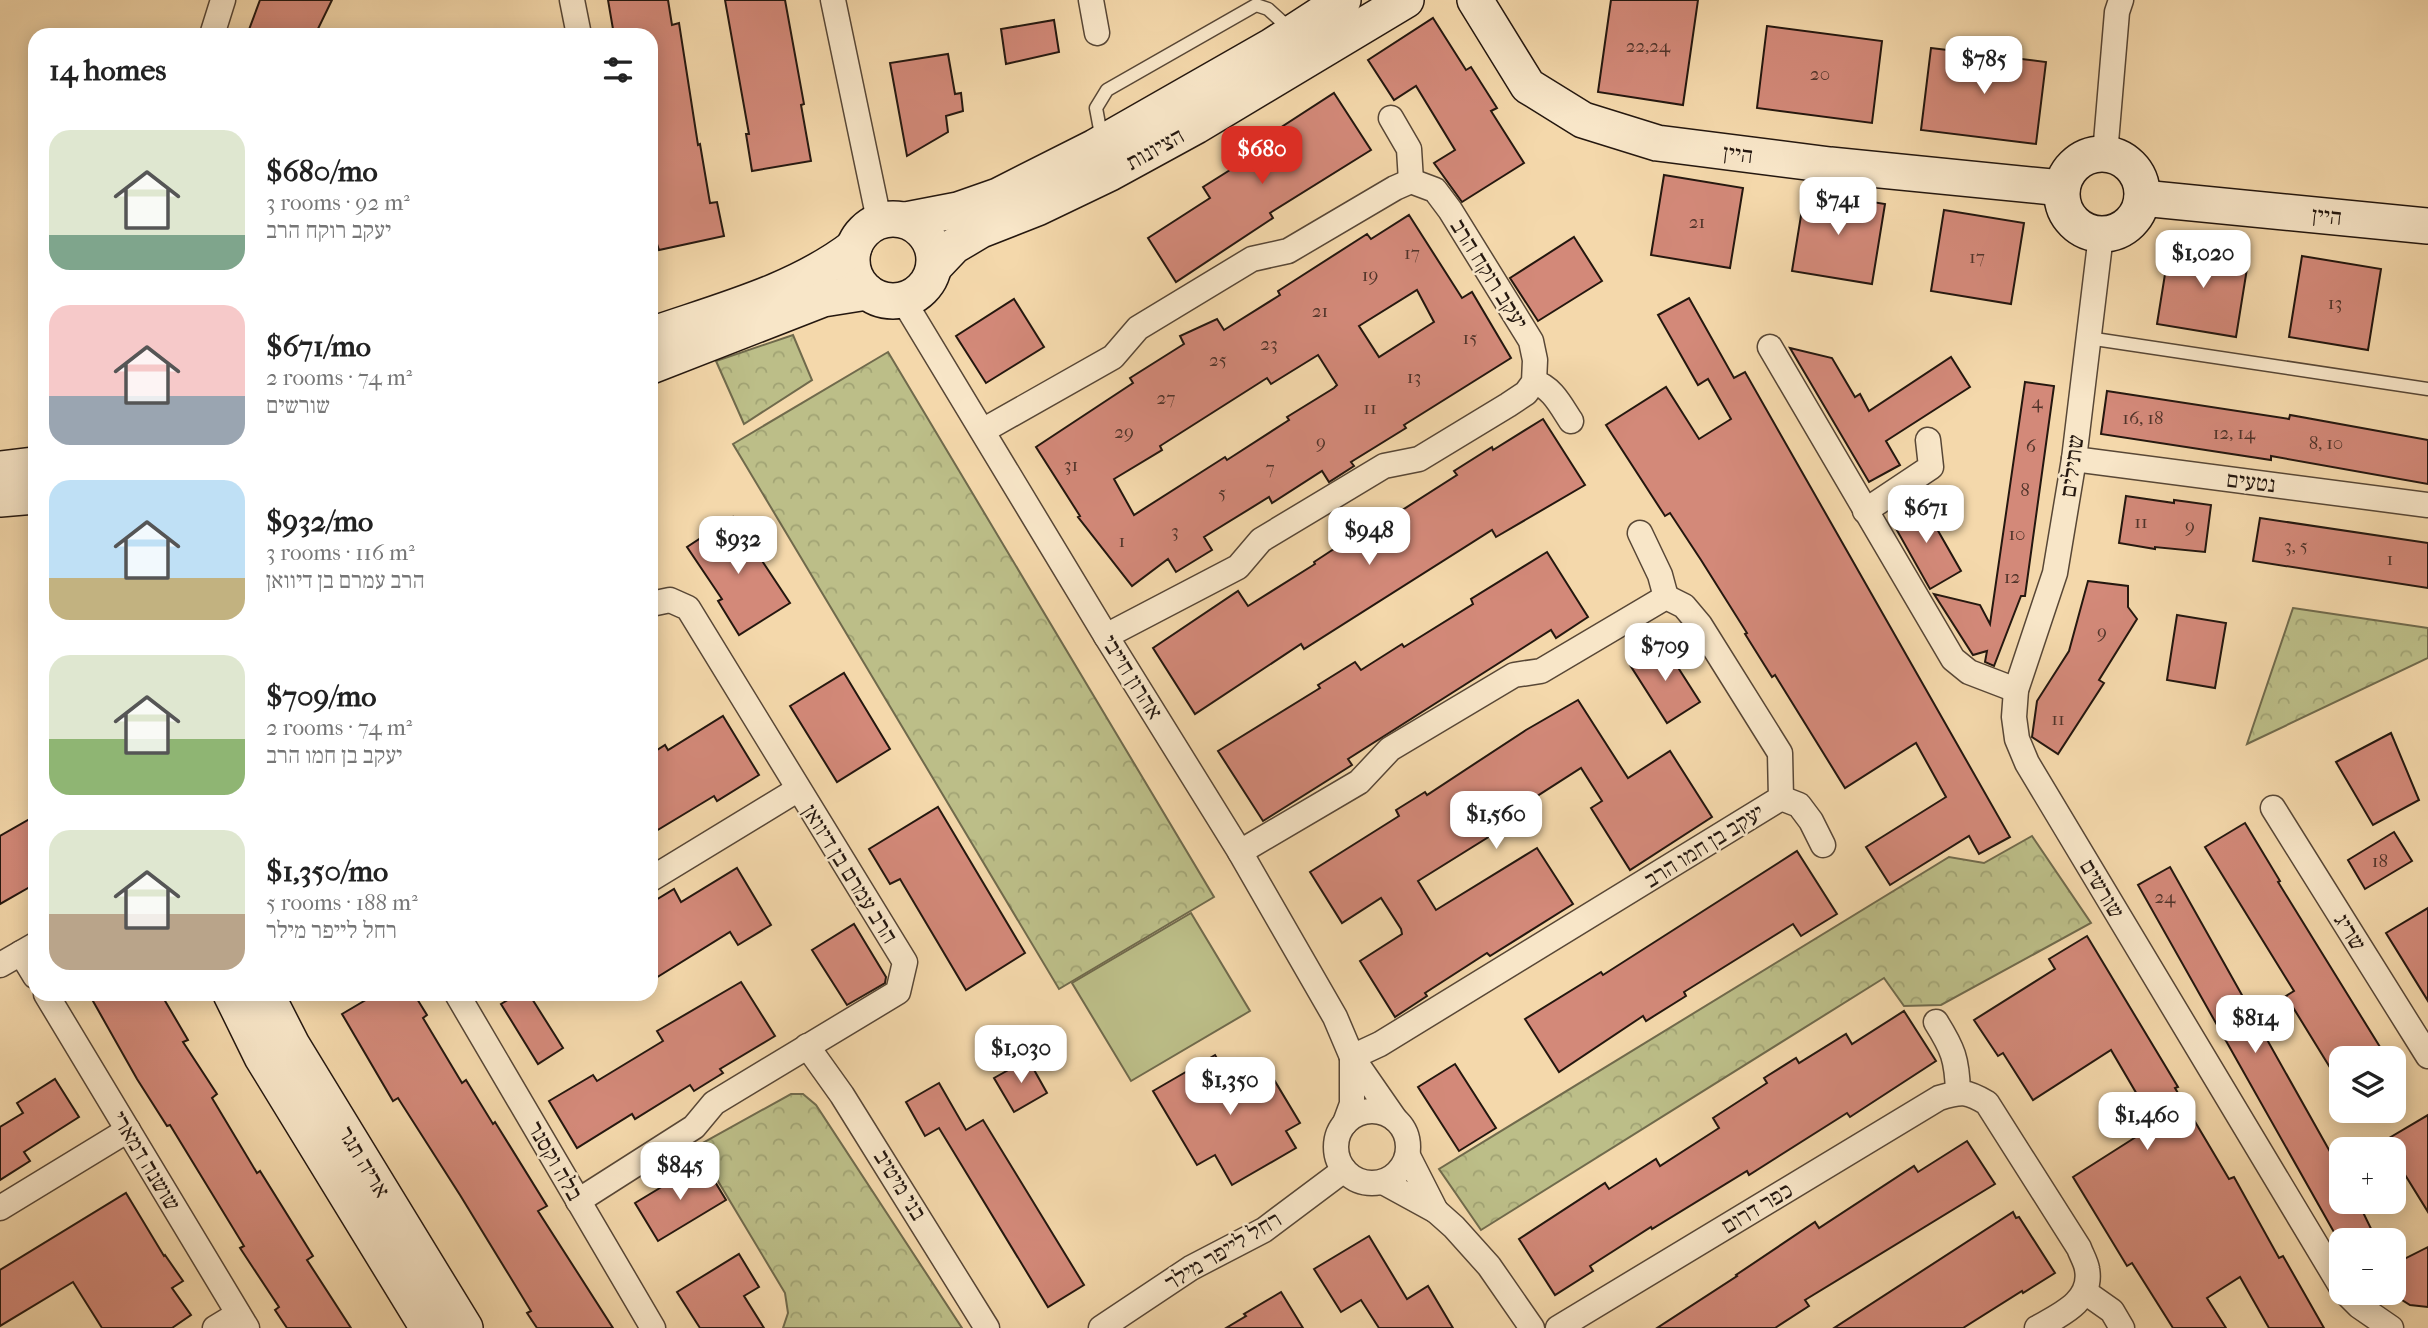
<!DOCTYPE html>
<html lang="en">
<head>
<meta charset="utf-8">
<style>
	body { margin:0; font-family:"IM FELL French Canon","Frank Ruhl Libre",serif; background:#f2f2f2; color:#222; height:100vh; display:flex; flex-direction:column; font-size:26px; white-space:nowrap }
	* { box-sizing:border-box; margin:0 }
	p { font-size:23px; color:#767676 }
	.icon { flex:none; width:38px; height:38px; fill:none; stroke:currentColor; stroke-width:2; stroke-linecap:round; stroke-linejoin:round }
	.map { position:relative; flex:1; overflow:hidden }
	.drawer { position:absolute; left:28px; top:28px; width:630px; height:973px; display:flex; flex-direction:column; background:#fff; border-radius:21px; box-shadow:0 4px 18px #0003 }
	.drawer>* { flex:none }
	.fabs { position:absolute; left:2329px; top:1046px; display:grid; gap:14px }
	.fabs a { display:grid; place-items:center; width:77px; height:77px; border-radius:14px; background:#fff; box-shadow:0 4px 18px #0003; font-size:35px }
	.price { position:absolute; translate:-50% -60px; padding:0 16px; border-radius:14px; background:#fff; color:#222; font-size:23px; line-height:46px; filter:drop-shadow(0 2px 4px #0008) }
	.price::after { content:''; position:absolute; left:50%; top:42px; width:21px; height:16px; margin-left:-10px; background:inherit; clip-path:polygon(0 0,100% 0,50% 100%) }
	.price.selected { background:#d93025; color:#fff }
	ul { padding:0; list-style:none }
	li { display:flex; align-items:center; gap:21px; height:175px; padding:0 21px }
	li span { display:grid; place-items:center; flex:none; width:196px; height:140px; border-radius:21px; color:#555 }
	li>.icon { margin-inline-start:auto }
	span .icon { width:84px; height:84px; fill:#fffc; stroke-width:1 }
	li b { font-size:30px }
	h2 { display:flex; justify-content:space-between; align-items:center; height:84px; padding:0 21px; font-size:30px }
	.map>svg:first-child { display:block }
	.grass { fill:#bcbe88; stroke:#706a4c; stroke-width:2 }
	.park { fill:url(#park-crowns); stroke:#706a4c; stroke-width:2 }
	.building { fill:#d38979; stroke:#24170f; stroke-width:2; fill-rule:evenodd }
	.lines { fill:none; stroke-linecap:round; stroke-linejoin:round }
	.lane-casing { stroke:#584736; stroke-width:15 }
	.street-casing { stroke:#584736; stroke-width:27 }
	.secondary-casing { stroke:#24170f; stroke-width:38 }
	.lane { stroke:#f8e6c8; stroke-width:12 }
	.street { stroke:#f8e6c8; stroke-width:24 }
	.secondary { stroke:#f8e6c8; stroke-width:35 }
	.labels { text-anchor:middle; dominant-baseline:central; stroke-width:5; stroke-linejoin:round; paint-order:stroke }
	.number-label { font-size:19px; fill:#50342a }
	.street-label { font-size:23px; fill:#24170f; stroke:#f8e6c8 }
</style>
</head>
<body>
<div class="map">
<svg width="2428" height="1328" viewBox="0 0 2428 1328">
	<defs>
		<pattern id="park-crowns" width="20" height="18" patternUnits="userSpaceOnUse" patternTransform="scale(1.75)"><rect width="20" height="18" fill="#bcbe88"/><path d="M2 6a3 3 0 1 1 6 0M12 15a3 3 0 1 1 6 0" fill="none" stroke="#a1a374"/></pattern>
	</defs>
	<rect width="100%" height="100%" fill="#f4d8ab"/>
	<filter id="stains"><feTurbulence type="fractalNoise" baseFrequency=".00286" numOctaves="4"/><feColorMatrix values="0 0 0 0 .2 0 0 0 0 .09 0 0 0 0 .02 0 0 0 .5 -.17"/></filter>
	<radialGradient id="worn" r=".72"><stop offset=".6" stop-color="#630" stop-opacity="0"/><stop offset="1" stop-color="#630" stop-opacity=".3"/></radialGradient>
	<path class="grass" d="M1191 913 1250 1011 1131 1081 1072 983Z"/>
	<g class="park">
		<path d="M793 335 812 380 744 424 716 361Z"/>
		<path d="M888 352 1214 897 1059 989 733 444Z"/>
		<path d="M2293 608 2428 628V658L2247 744Z"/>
		<path d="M2032 836 2091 923 1941 1005 1904 1006 1884 978 1481 1230 1439 1169 1949 857 1984 863Z"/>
		<path d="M791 1094H803L816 1105 962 1328H783L788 1313 785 1293 697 1146Z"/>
	</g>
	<g class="building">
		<path d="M260 0H332L315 35H247Z"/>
		<path d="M608 0H668L672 25 679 23 698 145 700 144 710 203 717 202 724 236 659 250 651 226V35H614Z"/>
		<path d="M725 0H785L804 104 801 105 811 161 752 171 746 134H749Z"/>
		<path d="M1611 0H1698L1683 105 1598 92Z"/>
		<path d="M1433 18 1466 70 1471 67 1497 108 1491 111 1524 163 1462 202 1434 163 1455 150 1416 86 1394 100 1368 60Z"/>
		<path d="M1054 20 1059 52 1006 64 1001 29Z"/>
		<path d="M1767 26 1882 41 1872 123 1757 108Z"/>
		<path d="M1931 48 2046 62 2036 144 1921 130Z"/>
		<path d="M948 54 955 94 961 93 963 111 946 116 948 132 907 156 890 63Z"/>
		<path d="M1334 93 1371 150 1270 213 1273 218 1176 282 1148 238 1210 198 1203 187 1257 153 1252 146Z"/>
		<path d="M1664 175 1743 188 1730 268 1651 255Z"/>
		<path d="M1805 191 1885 204 1872 284 1792 271Z"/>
		<path d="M1944 210 2024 223 2011 304 1931 291Z"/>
		<path d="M1409 215 1462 298 1472 292 1511 358 1404 425 1406 428 1351 462 1354 466 1329 482 1322 471 1272 503 1269 497 1204 537 1212 550 1176 572 1168 559 1132 586 1078 517 1080 516 1036 447 1133 383 1130 378 1184 344 1180 336 1217 319 1224 330 1280 295 1278 291 1367 234 1371 239ZM1417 290 1434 322 1379 357 1359 326ZM1318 355 1337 385 1334 388 1287 417 1289 420 1227 460 1225 457 1134 515 1114 479 1162 450 1160 446 1267 378 1271 384Z"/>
		<path d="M1574 237 1602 281 1538 321 1510 278Z"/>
		<path d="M2170 243 2249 256 2236 337 2157 324Z"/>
		<path d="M2302 256 2381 269 2368 350 2289 337Z"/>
		<path d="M1689 298 1734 378 1745 372 2010 837 1979 854 1969 836 1890 885 1866 847 1946 797 1916 743 1845 788 1775 675 1772 677 1745 634 1747 633 1701 560 1670 513 1665 516 1606 425 1666 387 1699 439 1731 419 1708 379 1698 385 1658 315Z"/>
		<path d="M1014 299 1044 347 986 383 956 336Z"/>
		<path d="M1790 348 1832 358 1855 397 1860 394 1869 411 1951 357 1970 387 1886 441 1900 465 1869 482Z"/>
		<path d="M2025 382 2054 386 2025 596H2021L1994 666 1985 662 1987 651 1973 655 1934 594 1980 605 1990 624Z"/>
		<path d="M2107 391 2289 419 2290 415 2428 440V484L2271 456V460L2101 434Z"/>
		<path d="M1543 419 1585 485 1496 537 1492 530 1304 649 1301 644 1195 714 1153 648 1238 591 1248 606 1315 564 1314 562 1343 543 1346 546 1457 475 1454 471 1492 447 1493 450Z"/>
		<path d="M2126 496 2174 503V500L2211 505 2205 552 2155 547V549L2119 543Z"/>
		<path d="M1921 501 1961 571 1930 589 1890 518Z"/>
		<path d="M733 517 790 603 739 635 718 601 722 599 687 547Z"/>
		<path d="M2260 518 2428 543V588L2253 561Z"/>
		<path d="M1547 552 1588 617 1556 638 1551 630 1348 759 1352 765 1263 821 1218 751 1320 688 1318 685 1355 662 1361 670 1402 644 1404 647 1473 604 1471 599Z"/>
		<path d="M2088 581 2128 586V607L2137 619 2099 680 2104 683 2058 754 2032 737 2037 701 2069 651Z"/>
		<path d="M2177 615 2226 623 2215 688 2167 680Z"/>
		<path d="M1663 644 1700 702 1667 723 1630 665Z"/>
		<path d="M844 673 890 749 837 782 790 706Z"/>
		<path d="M1578 700 1628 778 1670 751 1712 817 1630 870 1591 808 1602 801 1581 768 1506 816 1511 823 1418 881 1436 910 1537 848 1573 904 1490 956 1487 953 1425 993 1427 996 1395 1017 1360 961 1402 934 1401 929 1381 898 1342 923 1310 872 1399 816 1396 810 1425 792 1427 795 1526 730Z"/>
		<path d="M723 716 759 775 717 801 714 796 651 834V754L665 745 668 750Z"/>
		<path d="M2391 733 2419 800 2373 825 2336 762Z"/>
		<path d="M938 807 1025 953 966 990 900 879 890 884 869 849Z"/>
		<path d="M35 816V884L0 904V836Z"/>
		<path d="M2245 823 2280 881 2278 882 2380 1047 2360 1059H2342V1087L2286 996 2294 991 2205 847Z"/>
		<path d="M2394 832 2412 861 2365 889 2348 860Z"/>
		<path d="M1797 851 1837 914 1801 936 1793 924 1684 992 1686 996 1646 1021 1643 1016 1559 1072 1525 1019 1601 972 1603 975Z"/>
		<path d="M2170 867 2342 1173V1202H2358L2377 1241H2339L2138 885Z"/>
		<path d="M737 868 771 925 738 945 730 932 651 981V903L674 889 681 902Z"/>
		<path d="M2428 908V1001L2386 933Z"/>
		<path d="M854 924 886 977 885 983 847 1005 812 950Z"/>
		<path d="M2087 936 2178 1087 2175 1088 2229 1179 2234 1177 2279 1258 2283 1256 2324 1328H2269L2240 1277 2207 1298 2226 1328H2173L2132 1263 2127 1266 2073 1177 2150 1128 2147 1123 2152 1120 2111 1050 2033 1100 2003 1053 1998 1056 1974 1020 2055 969 2049 959Z"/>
		<path d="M741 982 775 1036 720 1069 723 1073 694 1091 690 1085 635 1119 632 1114 577 1148 549 1101 593 1075 597 1081 663 1041 657 1031Z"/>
		<path d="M89 994H161L188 1040 183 1042 217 1094 212 1098 257 1173 260 1171 313 1256 307 1260 351 1328H287L275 1310 279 1307 240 1248 244 1246 170 1125 167 1126 137 1079Z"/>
		<path d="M376 994H414L427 1015 423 1018 462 1083 466 1080 493 1124 495 1122 547 1206 538 1211 613 1328H537L527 1313 531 1311 460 1195 398 1098 393 1101 342 1014Z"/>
		<path d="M518 994H529L563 1048 538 1064 501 1004Z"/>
		<path d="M1904 1011 1936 1061 1850 1117 1847 1113 1749 1175 1747 1171 1652 1229 1651 1227 1590 1266 1593 1271 1555 1295 1519 1239 1605 1183 1609 1189 1656 1159 1660 1166 1719 1128 1713 1118 1767 1083 1764 1078 1796 1058 1799 1063 1846 1034 1852 1044Z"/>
		<path d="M1215 1055 1231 1082 1264 1063 1300 1123 1286 1131 1296 1148 1232 1185 1215 1155 1197 1165 1153 1091Z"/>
		<path d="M1028 1059 1047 1093 1014 1112 994 1078Z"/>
		<path d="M1455 1064 1496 1128 1459 1151 1418 1087Z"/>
		<path d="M55 1079 79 1117 24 1152 30 1161 0 1180V1127L23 1113 17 1103Z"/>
		<path d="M939 1083 966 1130 983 1120 1084 1285 1048 1307 939 1128 925 1136 906 1102Z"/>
		<path d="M2428 1115V1212L2394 1157V1150H2390L2384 1141Z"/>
		<path d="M1967 1141 1995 1184 1805 1300 1809 1306 1775 1328H1657L1737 1276 1736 1275 1815 1222 1819 1228 1914 1166 1918 1172Z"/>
		<path d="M703 1162 726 1200 658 1241 635 1203Z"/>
		<path d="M126 1193 164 1256 165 1255 183 1281 172 1288 191 1315 172 1328H102L73 1282 0 1326V1270Z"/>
		<path d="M2013 1212 2016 1218 2019 1217 2055 1273 2023 1293 2022 1291 1963 1328H1834Z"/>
		<path d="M1369 1236 1407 1299 1428 1286 1453 1328H1379L1361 1300 1341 1312 1314 1269Z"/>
		<path d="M2428 1247V1307L2410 1305 2394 1295V1264Z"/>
		<path d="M739 1254 759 1287 744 1296 764 1328H700L677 1292Z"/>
		<path d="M1281 1292 1303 1328H1226L1246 1316 1244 1314Z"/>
	</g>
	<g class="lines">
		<defs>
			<g id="lane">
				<path d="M1102 140 1096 108 1107 90 1256 5 1268 9 1291 30"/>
				<path d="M2088 338 2428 389"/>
			</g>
			<g id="street">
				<path d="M572 0 579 35"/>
				<path d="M833 0 879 220"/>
				<path d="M1091 0 1097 33"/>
				<path d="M212 35 223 0"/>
				<path d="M1391 118 1409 149 1411 181"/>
				<path d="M2105 154 2117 12 2121 0"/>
				<path d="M2101 235 2074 459 2055 573 2016 690 2014 717 2017 739 2027 763 2342 1288"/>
				<path d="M907 300 909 310 1106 636 1240 852 1335 1017 1352 1057 1395 1119"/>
				<path d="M1770 347 1953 659 1969 672 2016 690"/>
				<path d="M1534 382C1552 387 1561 406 1571 421"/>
				<path d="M984 430 1113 357 1138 328 1252 259 1288 251 1395 188 1411 181 1435 190 1450 210 1531 341 1535 360 1534 382 1526 393 1508 405 1419 459 1384 466 1261 540 1238 567 1106 636"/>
				<path d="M2074 459 2428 505"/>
				<path d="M1865 511 1931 467 1928 440"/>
				<path d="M1640 533 1660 575 1666 597"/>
				<path d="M1781 798 1799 805 1811 821 1823 845"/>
				<path d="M2273 808 2428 1056"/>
				<path d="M1240 852 1359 782 1390 749 1514 675 1541 671 1666 597 1684 606 1700 625 1780 753 1781 798 1380 1044 1352 1057"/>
				<path d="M651 879 797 790"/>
				<path d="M21 953 35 976"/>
				<path d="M0 965 35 945"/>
				<path d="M46 994 247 1328"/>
				<path d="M457 994 653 1328"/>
				<path d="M1936 1022C1953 1049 1957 1059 1958 1092"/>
				<path d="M807 1046 842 1095 987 1328"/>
				<circle cx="1372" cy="1147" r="36"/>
				<path d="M1345 1123 1352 1104V1057"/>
				<path d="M1408 1156 1436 1211"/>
				<path d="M1383 1182 1436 1211 1454 1227 1489 1266 1532 1328"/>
				<path d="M578 1201 694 1127 714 1103 898 992 905 962 688 608 670 600 651 604"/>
				<path d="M0 1208 128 1130"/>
				<path d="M2085 1292 2112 1311 2122 1328"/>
				<path d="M2346 1293 2359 1306 2391 1328"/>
				<path d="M215 1328 238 1314"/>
				<path d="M1101 1328 1191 1268 1264 1230 1344 1170"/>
				<path d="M1558 1328 1939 1098C1962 1091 1967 1091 1987 1103L2079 1248C2081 1254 2086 1262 2087 1269 2093 1301 2060 1315 2037 1328"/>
			</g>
			<g id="secondary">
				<path d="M1475 0 1528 86 1583 120 1657 143 1830 165 2062 188"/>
				<circle cx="2102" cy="194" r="40"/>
				<path d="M2142 198 2428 226"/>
				<circle cx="893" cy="260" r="41"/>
				<path d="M906 220 958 210 998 196 1095 147 1272 46 1343 0"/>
				<path d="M935 266 954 246 981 230 1037 208 1110 173 1196 126 1406 0"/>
				<path d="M651 335C720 311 795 292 854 247"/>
				<path d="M651 366 823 299 867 292"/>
				<path d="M0 469 35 465"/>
				<path d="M0 499 35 496"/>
				<path d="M231 994 262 1057 428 1328"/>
				<path d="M266 994 292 1045 465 1328"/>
			</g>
		</defs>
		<use href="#lane" class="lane-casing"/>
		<use href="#street" class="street-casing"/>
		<use href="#secondary" class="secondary-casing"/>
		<use href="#lane" class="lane"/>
		<use href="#street" class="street"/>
		<use href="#secondary" class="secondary"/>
	</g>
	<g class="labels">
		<g class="number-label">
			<text x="1648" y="46">22,24</text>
			<text x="1820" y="74">20</text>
			<text x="1697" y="222">21</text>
			<text x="1412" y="253">17</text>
			<text x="1977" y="257">17</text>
			<text x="1370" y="275">19</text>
			<text x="2335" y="303">13</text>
			<text x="1320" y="311">21</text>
			<text x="1470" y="338">15</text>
			<text x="1269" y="344">23</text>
			<text x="1218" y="360">25</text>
			<text x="1414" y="377">13</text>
			<text x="1166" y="398">27</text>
			<text x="2037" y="402">4</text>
			<text x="1370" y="408">11</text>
			<text x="2143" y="418">16, 18</text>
			<text x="1124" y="432">29</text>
			<text x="2234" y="433">12, 14</text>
			<text x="1321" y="442">9</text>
			<text x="2326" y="443">8, 10</text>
			<text x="2031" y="446">6</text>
			<text x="1071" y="465">31</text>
			<text x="1270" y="468">7</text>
			<text x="2025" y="490">8</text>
			<text x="1222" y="493">5</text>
			<text x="2141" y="522">11</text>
			<text x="2190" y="526">9</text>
			<text x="1175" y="531">3</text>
			<text x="2017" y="534">10</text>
			<text x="1122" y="541">1</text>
			<text x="2296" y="546">3, 5</text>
			<text x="2390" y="559">1</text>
			<text x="2012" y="577">12</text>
			<text x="2102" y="632">9</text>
			<text x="2058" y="719">11</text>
			<text x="2380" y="861">18</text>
			<text x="2165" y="897">24</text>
		</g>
		<g class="street-label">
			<text transform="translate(1155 149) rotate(-29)">הציונות</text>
			<text transform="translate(1738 154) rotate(7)">היין</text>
			<text transform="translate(2327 216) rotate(6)">היין</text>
			<text transform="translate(1489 274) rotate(58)">יעקב רוקח הרב</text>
			<text transform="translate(2072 466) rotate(-82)">שתילים</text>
			<text transform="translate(2251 482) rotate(7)">נטעים</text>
			<text transform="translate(1132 677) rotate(58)">אהרון חייבי</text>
			<text transform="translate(1704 846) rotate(-32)">יעקב בן חמו הרב</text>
			<text transform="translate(850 874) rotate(58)">הרב עמרם בן דיוואן</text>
			<text transform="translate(2102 889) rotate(59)">שורשים</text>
			<text transform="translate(2350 932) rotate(58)">שריג</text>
			<text transform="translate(146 1161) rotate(59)">שושנה דמארי</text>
			<text transform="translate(555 1161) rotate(60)">בלה וקסנר</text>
			<text transform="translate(364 1162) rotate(59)">אריה תגר</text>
			<text transform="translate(900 1185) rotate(58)">בני מיטיב</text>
			<text transform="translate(1757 1208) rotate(-31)">כפר דרום</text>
			<text transform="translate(1223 1251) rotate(-31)">רחל לייפר מילר</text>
		</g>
	</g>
	<rect width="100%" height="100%" filter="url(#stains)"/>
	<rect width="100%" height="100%" fill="url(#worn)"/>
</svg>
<div class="fabs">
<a><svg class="icon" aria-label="layers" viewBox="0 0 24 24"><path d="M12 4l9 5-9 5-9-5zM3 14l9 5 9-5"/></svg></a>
<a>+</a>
<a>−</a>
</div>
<b class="price" style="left:1984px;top:96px">$785</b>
<b class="price selected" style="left:1262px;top:186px">$680</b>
<b class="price" style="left:1838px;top:237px">$741</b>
<b class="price" style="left:2203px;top:290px">$1,020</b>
<b class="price" style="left:1926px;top:545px">$671</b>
<b class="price" style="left:1369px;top:567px">$948</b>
<b class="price" style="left:738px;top:576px">$932</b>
<b class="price" style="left:1665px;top:683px">$709</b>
<b class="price" style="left:1496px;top:851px">$1,560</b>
<b class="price" style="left:2255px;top:1055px">$814</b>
<b class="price" style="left:1021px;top:1085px">$1,030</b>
<b class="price" style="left:1230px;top:1117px">$1,350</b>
<b class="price" style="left:2147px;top:1152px">$1,460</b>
<b class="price" style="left:680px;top:1202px">$845</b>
<section class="drawer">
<h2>14 homes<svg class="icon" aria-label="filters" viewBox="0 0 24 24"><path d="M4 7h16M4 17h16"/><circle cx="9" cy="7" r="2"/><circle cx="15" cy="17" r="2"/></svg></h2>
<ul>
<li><span style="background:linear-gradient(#dfe7d0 75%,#7fa58c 0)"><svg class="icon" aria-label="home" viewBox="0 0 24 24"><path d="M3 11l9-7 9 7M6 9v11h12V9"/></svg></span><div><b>$680/mo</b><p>3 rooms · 92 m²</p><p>יעקב רוקח הרב</p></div></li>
<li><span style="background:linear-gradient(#f6c9c9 65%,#9aa5b1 0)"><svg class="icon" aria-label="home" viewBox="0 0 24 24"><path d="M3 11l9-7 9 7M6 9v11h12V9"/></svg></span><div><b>$671/mo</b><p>2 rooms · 74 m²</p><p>שורשים</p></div></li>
<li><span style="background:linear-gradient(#bfe0f5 70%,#c2b280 0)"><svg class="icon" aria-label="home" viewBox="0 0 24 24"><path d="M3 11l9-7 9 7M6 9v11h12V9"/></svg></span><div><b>$932/mo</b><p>3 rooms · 116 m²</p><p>הרב עמרם בן דיוואן</p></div></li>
<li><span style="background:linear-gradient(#dfe7d0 60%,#8fb573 0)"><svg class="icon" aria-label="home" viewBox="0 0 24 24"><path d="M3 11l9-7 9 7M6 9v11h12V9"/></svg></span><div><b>$709/mo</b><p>2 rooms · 74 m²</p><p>יעקב בן חמו הרב</p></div></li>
<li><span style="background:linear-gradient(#dfe7d0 60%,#b9a48a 0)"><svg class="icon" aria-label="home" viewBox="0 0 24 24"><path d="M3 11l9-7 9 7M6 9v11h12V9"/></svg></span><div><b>$1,350/mo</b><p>5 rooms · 188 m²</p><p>רחל לייפר מילר</p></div></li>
</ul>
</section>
</div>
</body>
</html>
